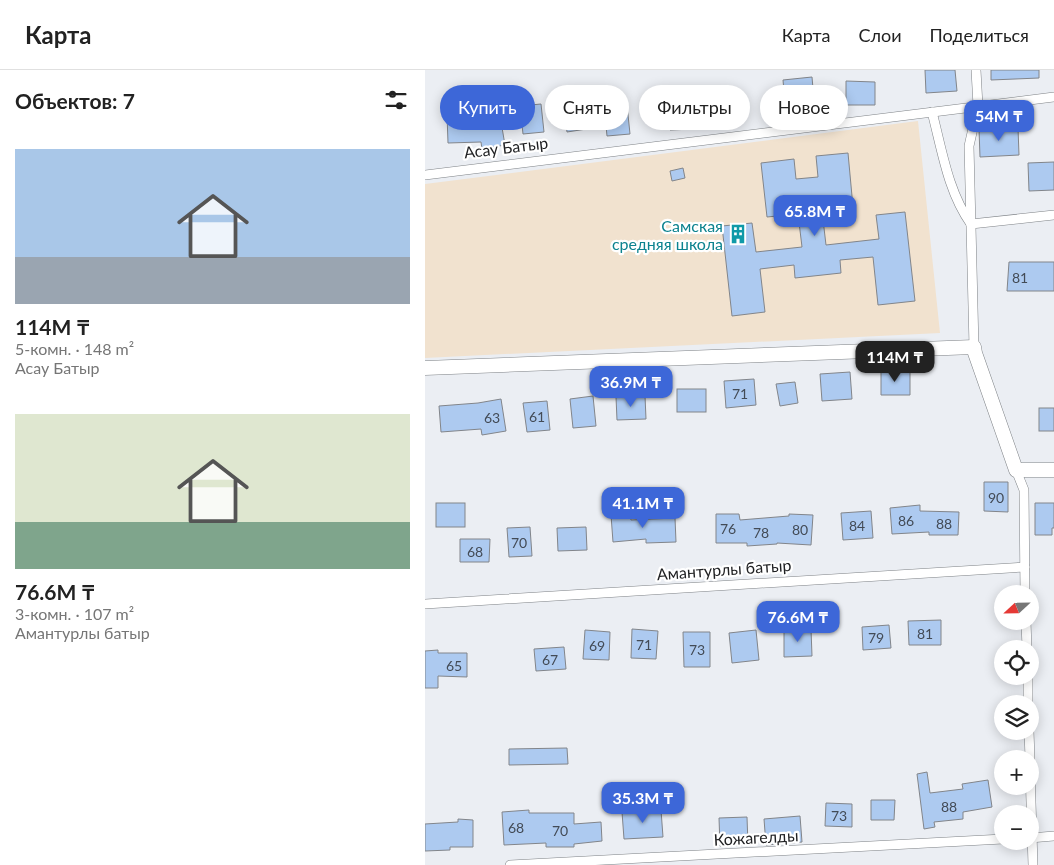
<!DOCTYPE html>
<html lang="ru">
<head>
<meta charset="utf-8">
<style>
	body { margin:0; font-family:Lato,sans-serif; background:#f2f2f2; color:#222; height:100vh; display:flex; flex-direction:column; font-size:19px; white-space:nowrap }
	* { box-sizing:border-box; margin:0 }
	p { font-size:16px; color:#767676 }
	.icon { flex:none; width:28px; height:28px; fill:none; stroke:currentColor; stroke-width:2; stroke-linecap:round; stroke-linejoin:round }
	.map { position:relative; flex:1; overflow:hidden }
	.sheet { display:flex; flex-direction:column; background:#fff; width:425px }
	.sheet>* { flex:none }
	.hud { position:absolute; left:15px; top:15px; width:475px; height:45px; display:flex; gap:10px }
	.needle { width:32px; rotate:248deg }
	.tools { position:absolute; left:569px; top:515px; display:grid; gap:10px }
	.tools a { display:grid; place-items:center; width:45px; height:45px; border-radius:50%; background:#fff; box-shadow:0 2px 12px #0003; font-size:25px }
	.price { position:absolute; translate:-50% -42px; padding:0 11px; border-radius:10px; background:#3d67d8; color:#fff; font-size:16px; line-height:32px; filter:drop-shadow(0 1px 2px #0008) }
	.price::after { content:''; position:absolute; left:50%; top:30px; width:15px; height:11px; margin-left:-8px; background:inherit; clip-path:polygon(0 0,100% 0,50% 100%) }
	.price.on { background:#222; color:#fff }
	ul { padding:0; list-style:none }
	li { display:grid; align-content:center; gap:10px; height:265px; padding:0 15px }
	li span { display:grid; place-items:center; height:155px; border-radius:0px; color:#555 }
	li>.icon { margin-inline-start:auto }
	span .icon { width:90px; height:90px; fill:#fffc; stroke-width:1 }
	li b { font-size:21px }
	h2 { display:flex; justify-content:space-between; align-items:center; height:60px; padding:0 15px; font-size:21px }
	.chip { padding:0 18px; border-radius:22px; background:#fff; box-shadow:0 2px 12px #0003; font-size:18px; line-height:45px }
	.chip.on { background:#3d67d8; color:#fff }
	header { display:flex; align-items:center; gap:30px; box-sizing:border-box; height:70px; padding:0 25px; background:#fff; border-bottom:1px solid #e0e0e0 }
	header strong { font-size:24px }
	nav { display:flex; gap:28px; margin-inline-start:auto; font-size:18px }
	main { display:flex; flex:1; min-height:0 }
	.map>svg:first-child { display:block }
	.education { fill:#f1e2cf }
	.building { fill:#adcaf0; stroke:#82858a }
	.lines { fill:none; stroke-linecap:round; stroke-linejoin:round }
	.street-casing { stroke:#7e8286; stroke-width:10 }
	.secondary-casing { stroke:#7e8286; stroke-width:15 }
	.street { stroke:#fff; stroke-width:9 }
	.secondary { stroke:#fff; stroke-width:14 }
	.labels { text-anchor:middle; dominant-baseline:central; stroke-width:4.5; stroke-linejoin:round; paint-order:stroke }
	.number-label { font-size:14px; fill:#434b56 }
	.street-label { font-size:16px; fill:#202123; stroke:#fff }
	.culture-label { font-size:16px; fill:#0d838f; stroke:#fff; text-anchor:end }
</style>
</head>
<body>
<header>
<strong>Карта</strong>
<nav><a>Карта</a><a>Слои</a><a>Поделиться</a></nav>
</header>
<main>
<section class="sheet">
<h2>Объектов: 7<svg class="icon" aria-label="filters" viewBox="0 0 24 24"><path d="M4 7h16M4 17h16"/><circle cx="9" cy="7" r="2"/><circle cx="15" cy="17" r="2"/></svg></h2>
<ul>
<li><span style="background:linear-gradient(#a9c7e8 70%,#9aa5b1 0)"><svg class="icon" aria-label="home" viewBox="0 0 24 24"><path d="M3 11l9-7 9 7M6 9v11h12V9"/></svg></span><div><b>114M ₸</b><p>5-комн. · 148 m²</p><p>Асау Батыр</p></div></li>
<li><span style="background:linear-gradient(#dfe7d0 70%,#7fa58c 0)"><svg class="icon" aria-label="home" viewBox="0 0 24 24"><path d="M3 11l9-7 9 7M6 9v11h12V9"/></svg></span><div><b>76.6M ₸</b><p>3-комн. · 107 m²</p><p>Амантурлы батыр</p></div></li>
</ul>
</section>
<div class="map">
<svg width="629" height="795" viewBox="0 0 629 795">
	<rect width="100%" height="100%" fill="#ebeef3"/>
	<path class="education" d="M493 51 515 263 0 288V114Z"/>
	<g class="building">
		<path d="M500 0H530L532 21 501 23Z"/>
		<path d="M566 0H614V8L566 10Z"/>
		<path d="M387 7 389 30 360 33 358 10Z"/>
		<path d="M421 11 450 12V35H421Z"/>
		<path d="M298 27 299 51 268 52V59L245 60 243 30Z"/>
		<path d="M116 34 119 62 98 64 95 36Z"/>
		<path d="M170 35 171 38 202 35 205 64 182 66 181 56 142 62 139 40Z"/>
		<path d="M45 43 46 52 75 46 80 75 57 79 56 72 23 73 22 44Z"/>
		<path d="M593 58 594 85 555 87 554 59Z"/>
		<path d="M423 83 428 137 397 141 401 175 454 169 451 145 480 142 490 231 453 235 448 187 415 190 416 203 370 208 369 195 335 199 340 242 307 246 297 156 327 153 331 182 377 177 373 144 342 147 336 93 369 89 371 109 393 107 391 86Z"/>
		<path d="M629 92V120L604 121 603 93Z"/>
		<path d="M258 98 260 108 247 111 245 101Z"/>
		<path d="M584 192H629V221H582Z"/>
		<path d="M456 301 485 302V325H456Z"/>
		<path d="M425 302 427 329 397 331 395 304Z"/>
		<path d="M329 309 331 335 301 338 299 311Z"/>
		<path d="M370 312 373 333 355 336 351 314Z"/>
		<rect x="252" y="319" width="29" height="23"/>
		<path d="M168 326 171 356 148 358 145 329Z"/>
		<path d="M220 326 221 349 192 350 191 327Z"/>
		<path d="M76 329 81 361 57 365 56 359 16 362 14 336 53 333Z"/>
		<path d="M122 331 125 360 102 362 98 333Z"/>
		<rect x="614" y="338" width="15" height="23"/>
		<path d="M559 412H583V442L559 441Z"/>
		<rect x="11" y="433" width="29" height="24"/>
		<path d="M610 433H629V458H627V465H610Z"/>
		<path d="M495 435V441L534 442 533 465H504V462L467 464 465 438Z"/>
		<path d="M446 441 448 468 418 470 416 443Z"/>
		<path d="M205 443 206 450 250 448 251 472 221 473V469L188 472 186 445Z"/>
		<path d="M291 444H314L315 450 364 446V444L388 445 386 475 352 473V474L322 476V473H291Z"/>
		<path d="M105 457 107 486 84 487 82 458Z"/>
		<path d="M161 457 162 480 133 481 132 458Z"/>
		<path d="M35 469H65L64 492H35Z"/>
		<path d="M516 550V575H484L483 551Z"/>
		<path d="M464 555 466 578 438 580 437 557Z"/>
		<path d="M207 559 233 561 231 589 206 588Z"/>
		<path d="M386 559 387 586 359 587V560Z"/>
		<path d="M160 560 185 562 184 590 158 589Z"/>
		<path d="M331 560 334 590 307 593 304 563Z"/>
		<path d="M258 562H285V597H259Z"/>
		<path d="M139 577 141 599 111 601 109 579Z"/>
		<path d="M13 580V583H42V607L13 606V618H0V581Z"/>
		<path d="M142 678 143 694 84 695V679Z"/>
		<path d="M502 702 505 723 538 719 537 714 563 710 567 737 538 742V749L509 752 510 757 499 759 492 704Z"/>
		<path d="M446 730H470L469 750H446Z"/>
		<path d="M401 733 427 734V757L400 756Z"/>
		<path d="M104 740V743H149V754L176 752 177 771 149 774V777H121V773L79 775 77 742Z"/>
		<path d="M236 740 238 767 199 769 197 742Z"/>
		<path d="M375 746 377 772 341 775 339 749Z"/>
		<path d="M322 747 323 775 295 776 294 748Z"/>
		<path d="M33 749 48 750V777H25V780L0 781V754L33 752Z"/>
	</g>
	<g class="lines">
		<defs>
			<g id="street">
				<path d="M507 42C517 80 523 122 546 154L629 145"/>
				<path d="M0 105 629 27"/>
				<path d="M549 277 544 76 553 36 551 0"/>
				<path d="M591 400 599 420 600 524"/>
				<path d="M0 534 600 497"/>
				<path d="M601 551 602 579"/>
				<path d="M603 606V634"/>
				<path d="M604 661 605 689"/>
				<path d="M605 701 608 795"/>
				<path d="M605 768 629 766"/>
				<path d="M85 795 578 769"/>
			</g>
			<path id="secondary" d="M0 298 549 277 550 283 591 400H629"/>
		</defs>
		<use href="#street" class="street-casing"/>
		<use href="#secondary" class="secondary-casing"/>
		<use href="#street" class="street"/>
		<use href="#secondary" class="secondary"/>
	</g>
	<defs>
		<symbol id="building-bare" viewBox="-9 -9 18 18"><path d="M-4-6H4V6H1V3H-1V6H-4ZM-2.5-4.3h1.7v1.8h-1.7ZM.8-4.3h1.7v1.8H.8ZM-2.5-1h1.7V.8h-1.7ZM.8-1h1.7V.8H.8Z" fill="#0f9aa8" stroke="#fff" stroke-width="2.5" paint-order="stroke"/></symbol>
	</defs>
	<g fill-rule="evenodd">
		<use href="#building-bare" x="299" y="150" width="28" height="28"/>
	</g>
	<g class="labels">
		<g class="number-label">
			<text x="595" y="207">81</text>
			<text x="315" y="323">71</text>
			<text x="112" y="346">61</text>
			<text x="67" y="347">63</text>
			<text x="571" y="427">90</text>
			<text x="481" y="450">86</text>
			<text x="519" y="453">88</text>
			<text x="432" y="455">84</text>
			<text x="303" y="458">76</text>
			<text x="375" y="459">80</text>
			<text x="336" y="462">78</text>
			<text x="94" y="472">70</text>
			<text x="50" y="481">68</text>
			<text x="500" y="563">81</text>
			<text x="451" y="567">79</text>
			<text x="219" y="574">71</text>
			<text x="172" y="575">69</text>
			<text x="272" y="579">73</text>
			<text x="125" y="589">67</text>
			<text x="29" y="595">65</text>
			<text x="524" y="736">88</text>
			<text x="414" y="745">73</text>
			<text x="91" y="757">68</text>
			<text x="135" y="760">70</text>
		</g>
		<g class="street-label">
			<text transform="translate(81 77) rotate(-7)">Асау Батыр</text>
			<text transform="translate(299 499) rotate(-4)">Амантурлы батыр</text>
			<text transform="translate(331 767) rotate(-3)">Кожагелды</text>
		</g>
		<g class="culture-label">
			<text x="298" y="155">Самская<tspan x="298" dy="18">средняя школа</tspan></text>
		</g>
	</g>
</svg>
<div class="tools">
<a><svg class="needle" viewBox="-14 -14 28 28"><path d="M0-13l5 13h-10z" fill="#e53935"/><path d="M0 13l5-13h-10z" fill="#767676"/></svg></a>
<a><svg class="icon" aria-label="locate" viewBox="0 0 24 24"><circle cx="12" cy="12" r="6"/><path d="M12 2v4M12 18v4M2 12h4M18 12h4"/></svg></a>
<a><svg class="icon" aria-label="layers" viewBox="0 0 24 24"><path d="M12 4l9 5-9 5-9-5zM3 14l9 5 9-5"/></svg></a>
<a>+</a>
<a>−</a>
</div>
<b class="price" style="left:574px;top:72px">54M ₸</b>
<b class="price" style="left:390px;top:167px">65.8M ₸</b>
<b class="price on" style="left:470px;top:313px">114M ₸</b>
<b class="price" style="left:206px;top:338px">36.9M ₸</b>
<b class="price" style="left:218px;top:459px">41.1M ₸</b>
<b class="price" style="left:373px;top:573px">76.6M ₸</b>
<b class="price" style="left:218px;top:754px">35.3M ₸</b>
<div class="hud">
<a class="chip on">Купить</a>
<a class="chip">Снять</a>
<a class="chip">Фильтры</a>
<a class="chip">Новое</a>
</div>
</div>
</main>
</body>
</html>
